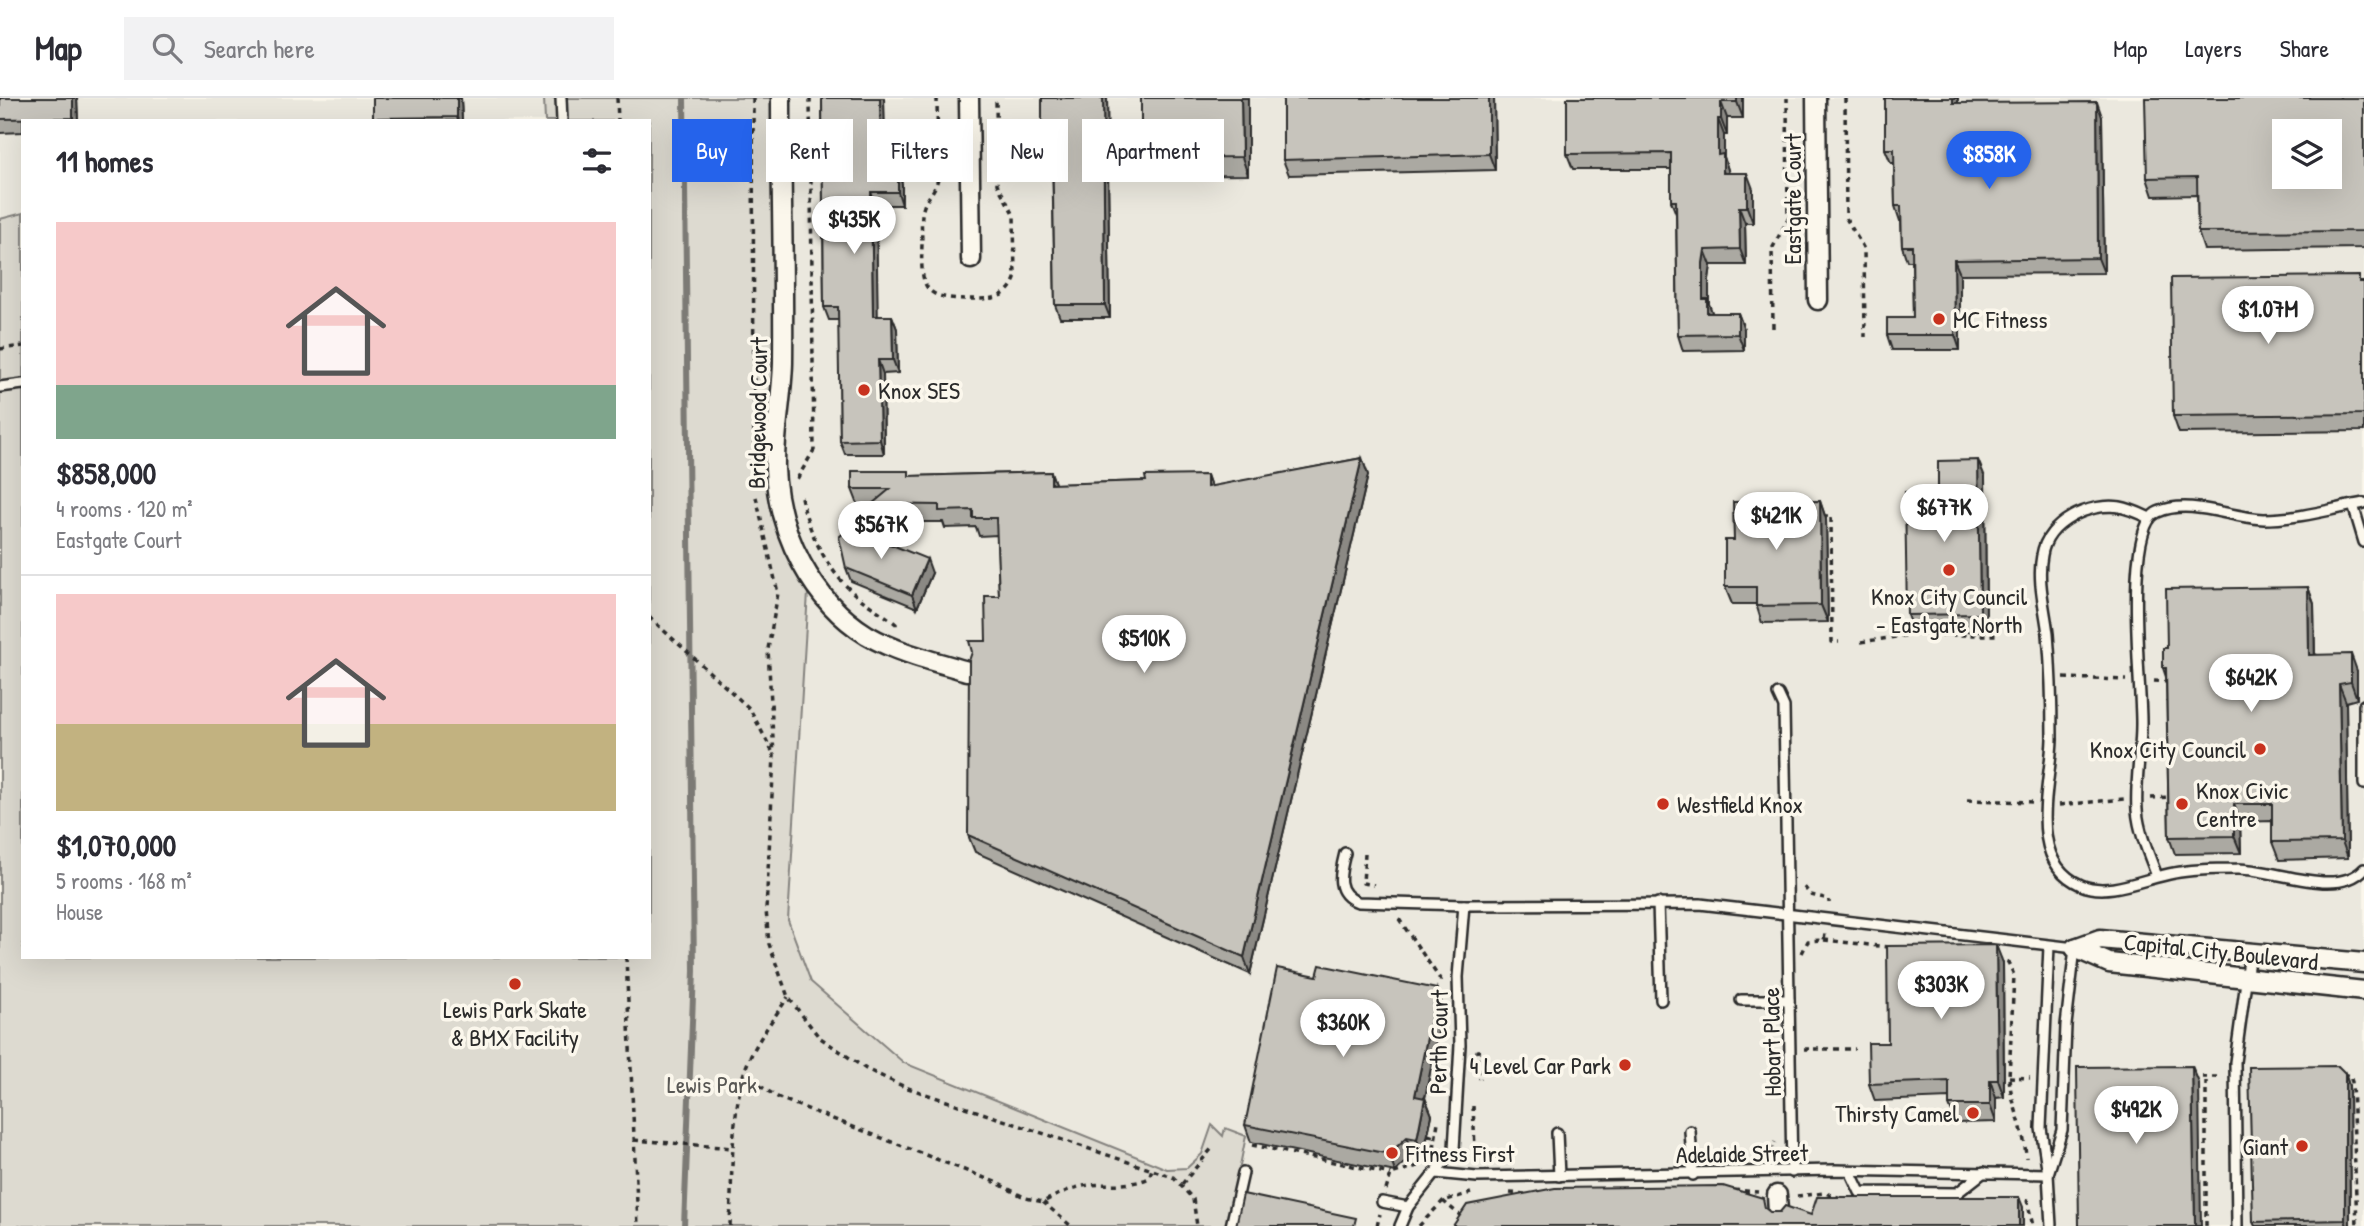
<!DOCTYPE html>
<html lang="en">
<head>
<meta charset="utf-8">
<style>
	body { margin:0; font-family:"Patrick Hand",sans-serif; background:#f2f2f3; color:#2b2b33; height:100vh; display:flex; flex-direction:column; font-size:26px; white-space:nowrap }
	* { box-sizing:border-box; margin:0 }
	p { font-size:23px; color:#7c7c81 }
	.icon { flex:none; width:38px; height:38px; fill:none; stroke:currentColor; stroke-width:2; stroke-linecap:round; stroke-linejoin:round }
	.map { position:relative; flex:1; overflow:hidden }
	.side { position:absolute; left:21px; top:21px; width:630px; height:840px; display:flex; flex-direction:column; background:#fff; border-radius:0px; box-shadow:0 7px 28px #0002 }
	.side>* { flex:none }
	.top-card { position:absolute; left:672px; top:21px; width:665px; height:63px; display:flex; gap:14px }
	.tools { position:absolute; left:2272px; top:21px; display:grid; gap:14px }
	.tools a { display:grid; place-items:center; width:70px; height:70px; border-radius:0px; background:#fff; box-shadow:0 7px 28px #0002; font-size:35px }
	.price { position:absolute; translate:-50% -60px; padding:0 16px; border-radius:24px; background:#fff; color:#222; font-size:23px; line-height:46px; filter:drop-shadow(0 2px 4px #0008) }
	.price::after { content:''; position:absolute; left:50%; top:42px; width:21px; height:16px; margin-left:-10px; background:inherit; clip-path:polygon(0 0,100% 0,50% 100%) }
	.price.on { background:#2563eb; color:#fff }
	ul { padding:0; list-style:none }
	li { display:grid; align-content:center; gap:14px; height:371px; padding:0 35px }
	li+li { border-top:2px solid #e1e1e2 }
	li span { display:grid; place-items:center; height:217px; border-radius:0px; color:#555 }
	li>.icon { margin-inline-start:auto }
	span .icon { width:126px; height:126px; fill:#fffc; stroke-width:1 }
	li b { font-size:30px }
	h2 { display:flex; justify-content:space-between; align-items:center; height:84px; padding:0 35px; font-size:30px }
	.tag { padding:0 24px; border-radius:0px; background:#fff; box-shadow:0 7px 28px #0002; font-size:24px; line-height:63px }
	.tag.on { background:#2563eb; color:#fff }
	header { display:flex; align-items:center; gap:42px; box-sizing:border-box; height:98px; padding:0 35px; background:#fff; border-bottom:2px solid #e1e1e2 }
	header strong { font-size:33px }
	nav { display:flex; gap:38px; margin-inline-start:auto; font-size:24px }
	.search { width:490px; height:63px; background:#f2f2f3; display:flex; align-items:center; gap:18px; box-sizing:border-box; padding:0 24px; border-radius:0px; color:#7c7c81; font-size:26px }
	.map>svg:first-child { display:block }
	.built { fill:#ebe8de; fill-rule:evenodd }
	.green { fill:#dddad0; stroke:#84827e; stroke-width:2 }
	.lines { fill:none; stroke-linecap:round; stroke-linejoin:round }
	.stream { stroke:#7b7a75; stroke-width:6 }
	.lane-casing { stroke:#2b2b2b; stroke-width:14 }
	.street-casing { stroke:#2b2b2b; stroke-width:23 }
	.path { stroke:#2b2b2b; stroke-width:3.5; stroke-dasharray:5 5; stroke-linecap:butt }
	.lane { stroke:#fbf7ec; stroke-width:9 }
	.street { stroke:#fbf7ec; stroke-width:18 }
	.wall { fill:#aba9a2; stroke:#2b2b2b; stroke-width:2 }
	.shaded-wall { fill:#8b8984; stroke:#2b2b2b; stroke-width:2 }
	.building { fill:#c7c4bc; stroke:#2b2b2b; stroke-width:2; fill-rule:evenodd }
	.poi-dot { fill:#c8321e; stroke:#fbf7ec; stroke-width:2.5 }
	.labels { text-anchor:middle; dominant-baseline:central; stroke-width:7; stroke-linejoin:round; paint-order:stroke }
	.street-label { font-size:24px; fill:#2b2b2b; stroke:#fbf7ec }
	.poi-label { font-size:24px; fill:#2b2b2b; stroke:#fbf7ec; text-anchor:start }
	.park-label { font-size:24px; fill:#585754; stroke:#fbf7ec }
</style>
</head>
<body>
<header>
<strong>Map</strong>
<div class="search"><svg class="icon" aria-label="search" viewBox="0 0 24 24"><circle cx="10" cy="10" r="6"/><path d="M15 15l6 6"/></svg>Search here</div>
<nav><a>Map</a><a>Layers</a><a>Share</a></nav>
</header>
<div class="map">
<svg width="2364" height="1128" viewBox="0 0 2364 1128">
	<rect width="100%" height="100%" fill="#fbf7ec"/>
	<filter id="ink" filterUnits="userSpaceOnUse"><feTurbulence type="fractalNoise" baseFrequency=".0143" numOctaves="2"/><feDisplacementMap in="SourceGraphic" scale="14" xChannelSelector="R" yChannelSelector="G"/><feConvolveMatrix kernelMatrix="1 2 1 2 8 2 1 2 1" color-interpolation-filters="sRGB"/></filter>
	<g filter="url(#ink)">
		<g class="built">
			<path d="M0 0H544L545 23H23V115L0 121Z"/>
			<path d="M781 0H2364V1128H1228L1246 1038H1223L1187 1070 1167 1071 903 965 811 884 788 822 809 478 784 418ZM2284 33H2329V79H2284Z"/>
		</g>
		<path class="green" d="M544 0H781L775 368 809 478 788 822 811 884 904 965 1167 1071 1187 1070 1202 1056 1212 1027 1223 1038 1225 1030 1246 1038 1228 1128H0V121L23 115V859H649V23H545Z"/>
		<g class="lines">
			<path class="stream" d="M684 0 694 873 684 1128"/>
			<defs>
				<g id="lane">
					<path d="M561 0 562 23"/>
					<path d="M0 289 23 286"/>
					<path d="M2353 407 2364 444"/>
					<path d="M2150 420C2141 416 2131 411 2120 409 2090 404 2047 424 2042 457 2037 483 2045 510 2048 536 2051 571 2052 606 2052 641 2051 686 2025 763 2081 787 2109 799 2145 780 2174 775 2194 771 2216 771 2237 771 2274 770 2336 801 2364 771"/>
					<path d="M1778 596 1784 609 1792 1074"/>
					<path d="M2364 607V686"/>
					<path d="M1345 755C1340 775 1334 795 1358 804L1464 807 1700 806 2075 850 2066 927 2062 1032 2048 1076"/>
					<path d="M2157 778C2149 757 2139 735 2137 712 2135 684 2141 655 2141 627 2142 590 2122 429 2158 414 2191 400 2230 420 2264 421 2297 421 2332 411 2364 405"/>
					<path d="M1658 805 1661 902"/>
					<path d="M2049 848 2041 1030 2048 1076 2051 1128"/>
					<path d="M1741 902H1789"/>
					<path d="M1690 1033 1693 1077"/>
					<path d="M1557 1035 1559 1078"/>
					<path d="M1850 1073 1860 1094 1957 1095 1984 1074"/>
					<path d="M1436 1075 1477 1079 1834 1072 2048 1076"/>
					<path d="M1382 1104 1408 1109"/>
					<path d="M1231 1128 1243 1075"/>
					<path d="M1400 1128 1408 1109 1454 1051 1460 947 1458 879 1464 807"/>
					<path d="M2237 1128 2235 964 2250 854"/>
				</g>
				<g id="street">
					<path d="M781 0C781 88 784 177 783 265 782 301 774 336 775 371 778 435 812 503 867 537 898 555 933 563 967 573"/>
					<path d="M969 0 971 161"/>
					<path d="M1816 0 1818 202"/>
					<path d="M2075 850 2109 865 2364 893"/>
					<path d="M2075 850 2100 841 2364 865"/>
					<path d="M1777 1097 1778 1114"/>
				</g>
			</defs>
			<use href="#lane" class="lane-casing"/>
			<use href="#street" class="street-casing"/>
			<g class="path">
				<path d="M617 0 618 23"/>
				<path d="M753 0 754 353"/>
				<path d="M937 0 938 80C936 92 928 98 924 108 920 119 922 135 922 146 920 196 926 201 976 201 994 201 1007 200 1015 181L1014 117 997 86 996 0"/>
				<path d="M1845 0 1846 120 1864 151 1865 239"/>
				<path d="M1773 230 1772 151 1788 121 1787 0"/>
				<path d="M0 251 23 248"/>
				<path d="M797 381 814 352 810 0"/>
				<path d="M756 399 778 495 768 551 774 658 766 812 769 846 788 899 819 939 866 971 905 989 1173 1079 1193 1101 1197 1128"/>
				<path d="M801 399C809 435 827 473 856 497 869 508 884 516 896 526V532"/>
				<path d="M1823 418H1831L1832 544H1839"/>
				<path d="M649 519 750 611 772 653"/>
				<path d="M1861 544 1910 537H1997"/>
				<path d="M2064 580 2126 582"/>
				<path d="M2154 583 2169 584"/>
				<path d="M2151 700 2171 699"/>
				<path d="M1968 702 2032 704"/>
				<path d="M2059 707 2124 701"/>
				<path d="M1365 755 1363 785 1374 787"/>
				<path d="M1804 789 1811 797 1829 801V805"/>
				<path d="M1399 821 1442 884"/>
				<path d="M1824 842 1888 849"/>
				<path d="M1802 855 1808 843 1824 842 1825 836"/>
				<path d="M626 859 638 1128"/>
				<path d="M1997 860 2008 864 2014 877 2009 979C2011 1007 2025 1031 2026 1060"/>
				<path d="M1804 951H1855"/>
				<path d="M1480 953H1477L1480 981"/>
				<path d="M2343 976 2350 978 2352 984 2357 1128"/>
				<path d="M743 977 779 1000 995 1084 1026 1100 1043 1104C1057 1097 1072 1089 1089 1087 1110 1085 1129 1089 1149 1080L1152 1071"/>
				<path d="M2009 979 2030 980"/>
				<path d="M2192 979H2220"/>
				<path d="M1473 1008 1475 1050 1495 1062"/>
				<path d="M1428 1037 1436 1040"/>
				<path d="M634 1042 733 1050"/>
				<path d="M1252 1047 1391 1076"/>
				<path d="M1434 1050 1438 1024"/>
				<path d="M1761 1058 1770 1053 1775 1044"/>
				<path d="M1182 1086 1213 1049"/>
				<path d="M1386 1092 1391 1076 1421 1067"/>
				<path d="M1734 1092 1758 1094"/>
				<path d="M1510 1095 1527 1096"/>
				<path d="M1797 1098 1825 1095 1841 1100"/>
				<path d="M2016 1102H2027L2033 1128"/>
				<path d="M1443 1103 1462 1119"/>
				<path d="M1043 1104 1071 1128"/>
				<path d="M730 1128C732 1079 731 1026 743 978 751 950 772 923 788 899"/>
				<path d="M1377 1128 1380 1116"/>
				<path d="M1419 1128 1443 1103 1471 1095"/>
				<path d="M2206 1128V980"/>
			</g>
			<use href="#lane" class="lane"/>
			<use href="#street" class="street"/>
		</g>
		<g class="wall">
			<path d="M0 0H77L78 23H23V34L0 35Z"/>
			<path d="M461 0 462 23H374L373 20Z"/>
			<path d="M822 0H884L885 73H898L902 86V107H876L877 218H892L897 231 898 275 883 276 884 356H845L840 343 839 222H829L824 209Z"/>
			<path d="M1042 0H1107L1110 220H1060L1055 207 1052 54H1050L1042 36Z"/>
			<path d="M1141 0H1248V77L1148 78 1141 60Z"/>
			<path d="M1494 0 1495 72 1289 77 1283 62Z"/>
			<path d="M1567 0H1743V20H1727V37H1724V59L1728 72 1729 75 1753 91V125H1745L1746 167H1711L1709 181V206L1712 215H1738L1744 231V252L1683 253 1678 237 1676 116 1671 103V71H1573L1567 56Z"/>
			<path d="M1885 0H1958V5L2102 19 2104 175 1960 176V252H1892L1887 237 1913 220 1912 163H1907L1902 148 1901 123H1900L1895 108 1894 65H1891L1885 51Z"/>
			<path d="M2364 0V150L2204 152 2198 134 2197 97 2153 98 2147 80Z"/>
			<path d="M2361 184H2364V333L2179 335 2173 318Z"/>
			<path d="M1362 360 1368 377 1250 876 975 754 968 737 986 543 999 498 997 437 979 438 976 429 945 430 943 424H878L872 409H859L852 391 911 378 1051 374 1055 386 1146 383 1207 377 1211 389Z"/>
			<path d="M1985 379 1986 533 1913 534 1907 517 1938 393Z"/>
			<path d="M1820 403 1826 421 1828 524 1762 525 1756 506H1732L1725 489 1734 442Z"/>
			<path d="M846 470 932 475 917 510 851 483Z"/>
			<path d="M2308 489 2314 506 2315 556 2357 573V601L2346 604 2348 760 2279 762 2272 744V723L2240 724 2241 755 2175 756 2169 739 2166 579 2163 570 2167 550Z"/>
			<path d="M2003 865 2004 999 1996 1000V1024L1956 1025 1949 1007V1000L1875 1003 1869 986 1888 945Z"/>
			<path d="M1443 909 1425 1000 1432 1017 1423 1058 1414 1056 1395 1074 1251 1044 1245 1027Z"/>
			<path d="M2345 975 2349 988 2350 1128H2255L2253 1124Z"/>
		</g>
		<g class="shaded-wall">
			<path d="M73 0H77L78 23H74L73 20Z"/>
			<path d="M457 0H461L462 23H458L457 19Z"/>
			<path d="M880 0H884L886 86 881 73Z"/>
			<path d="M1103 0H1107L1110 220 1105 207Z"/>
			<path d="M1241 0H1248V77L1242 59Z"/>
			<path d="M1489 0H1494L1495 72 1489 56Z"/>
			<path d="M1737 0H1743V20L1737 4Z"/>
			<path d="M1953 0H1958V20L1953 5Z"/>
			<path d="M1721 4 1727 20V37L1721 21Z"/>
			<path d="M2097 4 2102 19 2104 175 2098 160Z"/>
			<path d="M1718 21 1724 37V59L1728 72 1729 91 1718 57Z"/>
			<path d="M898 73 902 86V107L898 94Z"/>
			<path d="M1747 75 1753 91V125L1747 109Z"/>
			<path d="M871 94 876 107 878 231 873 218Z"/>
			<path d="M1739 109 1745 125 1746 167 1740 151Z"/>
			<path d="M1705 152 1711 167 1709 181V206L1713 217V231L1703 201V165Z"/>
			<path d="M1954 162 1960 176V252L1955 237Z"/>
			<path d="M1738 215 1744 231V252L1738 236Z"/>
			<path d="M892 218 897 231 898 275 893 262Z"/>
			<path d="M878 262 883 276 884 356 880 342Z"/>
			<path d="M1362 360 1368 377 1250 876 1244 859Z"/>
			<path d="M1978 362 1985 379 1986 533 1980 516Z"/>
			<path d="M1051 374 1057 391 1051 386Z"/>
			<path d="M1207 377 1213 394 1207 389Z"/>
			<path d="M1820 403 1826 421 1828 524 1821 507Z"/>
			<path d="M927 461 932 475 917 510 912 497Z"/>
			<path d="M2308 489 2314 506 2315 574 2309 557Z"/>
			<path d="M2351 556 2357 573V601L2351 584Z"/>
			<path d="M2339 586 2346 604 2348 760 2342 743Z"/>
			<path d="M2234 706 2240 724 2241 755 2234 738Z"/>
			<path d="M1996 847 2003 865 2004 999 1998 982Z"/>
			<path d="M1437 891 1443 909 1422 1015 1415 998Z"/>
			<path d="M2192 968 2199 985 2201 1128H2195Z"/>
			<path d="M2345 975 2349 988 2350 1128H2347L2345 1122Z"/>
			<path d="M1990 982 1996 1000V1024L1990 1007Z"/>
			<path d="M1425 1000 1432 1017 1423 1058 1417 1041Z"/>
			<path d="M1407 1039 1414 1056 1395 1074 1389 1056Z"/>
			<path d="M2019 1099 2023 1109V1128H2019Z"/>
		</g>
		<g class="building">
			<path d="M0 0H73V20L0 21Z"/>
			<path d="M373 0H457V19L373 20Z"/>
			<path d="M822 0H880L881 73H898V94H871L873 218H892L893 262H878L880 342 840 343 838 209H824Z"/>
			<path d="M1042 0H1103L1105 207H1055L1052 41H1045V35L1042 36Z"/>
			<path d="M1141 0H1241L1242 59 1141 60Z"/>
			<path d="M1283 0H1489V56L1283 62Z"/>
			<path d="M1567 0H1737V4H1721V21H1718V57L1723 56V75H1747V109H1739L1740 151 1705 152 1703 165V201H1707V215H1738V236L1678 237 1676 103H1671V55L1567 56Z"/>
			<path d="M1885 0H1953V5L2097 4 2098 160 1954 162 1955 237H1887V220H1913L1912 148H1902L1901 108H1895L1894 51H1885Z"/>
			<path d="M2145 0H2364V133L2198 134 2197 79 2147 80ZM2284 33H2329V79H2284Z"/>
			<path d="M2359 178V184H2364V316L2173 318 2171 180Z"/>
			<path d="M1362 360 1244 859 968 737 969 563 972 554 969 543H986L985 498H999L996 420H973V412L939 413V407L872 406 890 391H852V373H909V378L1051 374V386L1146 383 1145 378 1207 377V389Z"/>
			<path d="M1978 362 1980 516 1907 517 1905 394 1938 393V363Z"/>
			<path d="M1820 403 1821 507 1756 508V489H1725V442H1734L1733 404Z"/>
			<path d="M850 430 927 461 912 497 846 470 839 439Z"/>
			<path d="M2308 489 2309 557 2351 556V584L2339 586 2342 743 2272 744V706H2234V738L2169 739 2166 570H2163V550H2167L2166 491Z"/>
			<path d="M1996 847 1998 982H1990V1007H1949V983L1869 986 1868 945H1888L1887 848Z"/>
			<path d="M1320 867 1437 891 1415 998 1425 1000 1417 1041 1407 1039 1389 1056 1245 1027 1277 870 1317 878Z"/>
			<path d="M2192 968 2195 1128H2079L2077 969Z"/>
			<path d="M2338 968 2345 975V1122L2253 1124 2249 969Z"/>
			<path d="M1723 1088 1763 1100 1765 1110 1770 1114H1780L1785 1108 1811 1117 1817 1099H2019V1128H1453L1467 1107 1555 1090Z"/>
			<path d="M1243 1096 1356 1120 1354 1128H1236Z"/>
		</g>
	</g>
	<g class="poi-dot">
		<circle cx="1939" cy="221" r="7"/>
		<circle cx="864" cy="292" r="7"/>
		<circle cx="1949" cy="472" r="7"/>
		<circle cx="2260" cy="651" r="7"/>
		<circle cx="1663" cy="706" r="7"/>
		<circle cx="2182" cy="706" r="7"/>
		<circle cx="515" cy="886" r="7"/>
		<circle cx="1625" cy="967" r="7"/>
		<circle cx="1973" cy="1015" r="7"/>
		<circle cx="2302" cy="1048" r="7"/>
		<circle cx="1392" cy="1055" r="7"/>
	</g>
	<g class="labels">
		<g class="street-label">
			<text transform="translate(1792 101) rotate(-90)">Eastgate Court</text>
			<text transform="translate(757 315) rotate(-89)">Bridgewood Court</text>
			<text transform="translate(2221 853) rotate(6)">Capital City Boulevard</text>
			<text transform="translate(1438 944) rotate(-89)">Perth Court</text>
			<text transform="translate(1771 944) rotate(-91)">Hobart Place</text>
			<text transform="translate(1742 1055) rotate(-1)">Adelaide Street</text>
		</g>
		<g class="poi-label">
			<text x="1953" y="221">MC Fitness</text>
			<text x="878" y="292">Knox SES</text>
			<text x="1949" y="498" text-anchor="middle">Knox City Council<tspan x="1949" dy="28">- Eastgate North</tspan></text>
			<text x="2246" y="651" text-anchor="end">Knox City Council</text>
			<text x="2196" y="692">Knox Civic<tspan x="2196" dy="28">Centre</tspan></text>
			<text x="1677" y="706">Westfield Knox</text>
			<text x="515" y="911" text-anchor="middle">Lewis Park Skate<tspan x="515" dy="28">&amp; BMX Facility</tspan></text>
			<text x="1611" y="967" text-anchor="end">4 Level Car Park</text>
			<text x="1959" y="1015" text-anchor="end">Thirsty Camel</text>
			<text x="2288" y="1048" text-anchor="end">Giant</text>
			<text x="1406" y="1055">Fitness First</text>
		</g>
		<g class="park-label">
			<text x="712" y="986">Lewis Park</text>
		</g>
	</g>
</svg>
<div class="tools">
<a><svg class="icon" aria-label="layers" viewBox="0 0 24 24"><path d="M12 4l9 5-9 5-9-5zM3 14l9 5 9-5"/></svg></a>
</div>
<b class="price on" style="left:1989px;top:93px">$858K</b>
<b class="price" style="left:854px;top:158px">$435K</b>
<b class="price" style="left:2268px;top:248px">$1.07M</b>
<b class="price" style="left:1944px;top:446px">$677K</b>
<b class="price" style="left:1776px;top:454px">$421K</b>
<b class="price" style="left:881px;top:463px">$567K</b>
<b class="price" style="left:1144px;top:577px">$510K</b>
<b class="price" style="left:2251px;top:616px">$642K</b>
<b class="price" style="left:1941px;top:923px">$303K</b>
<b class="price" style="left:1343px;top:961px">$360K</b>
<b class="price" style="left:2136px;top:1048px">$492K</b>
<div class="top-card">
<a class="tag on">Buy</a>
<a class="tag">Rent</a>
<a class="tag">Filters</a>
<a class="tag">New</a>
<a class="tag">Apartment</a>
</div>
<section class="side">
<h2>11 homes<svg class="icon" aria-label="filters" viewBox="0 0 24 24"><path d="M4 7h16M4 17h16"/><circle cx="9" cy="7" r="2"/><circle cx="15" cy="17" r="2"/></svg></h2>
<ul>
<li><span style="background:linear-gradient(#f6c9c9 75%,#7fa58c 0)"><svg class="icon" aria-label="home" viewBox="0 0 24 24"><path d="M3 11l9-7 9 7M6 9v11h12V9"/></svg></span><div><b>$858,000</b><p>4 rooms · 120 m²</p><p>Eastgate Court</p></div></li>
<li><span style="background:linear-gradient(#f6c9c9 60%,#c2b280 0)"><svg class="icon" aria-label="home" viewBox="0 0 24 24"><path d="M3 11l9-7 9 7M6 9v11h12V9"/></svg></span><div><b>$1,070,000</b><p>5 rooms · 168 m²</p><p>House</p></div></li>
</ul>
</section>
</div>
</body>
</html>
